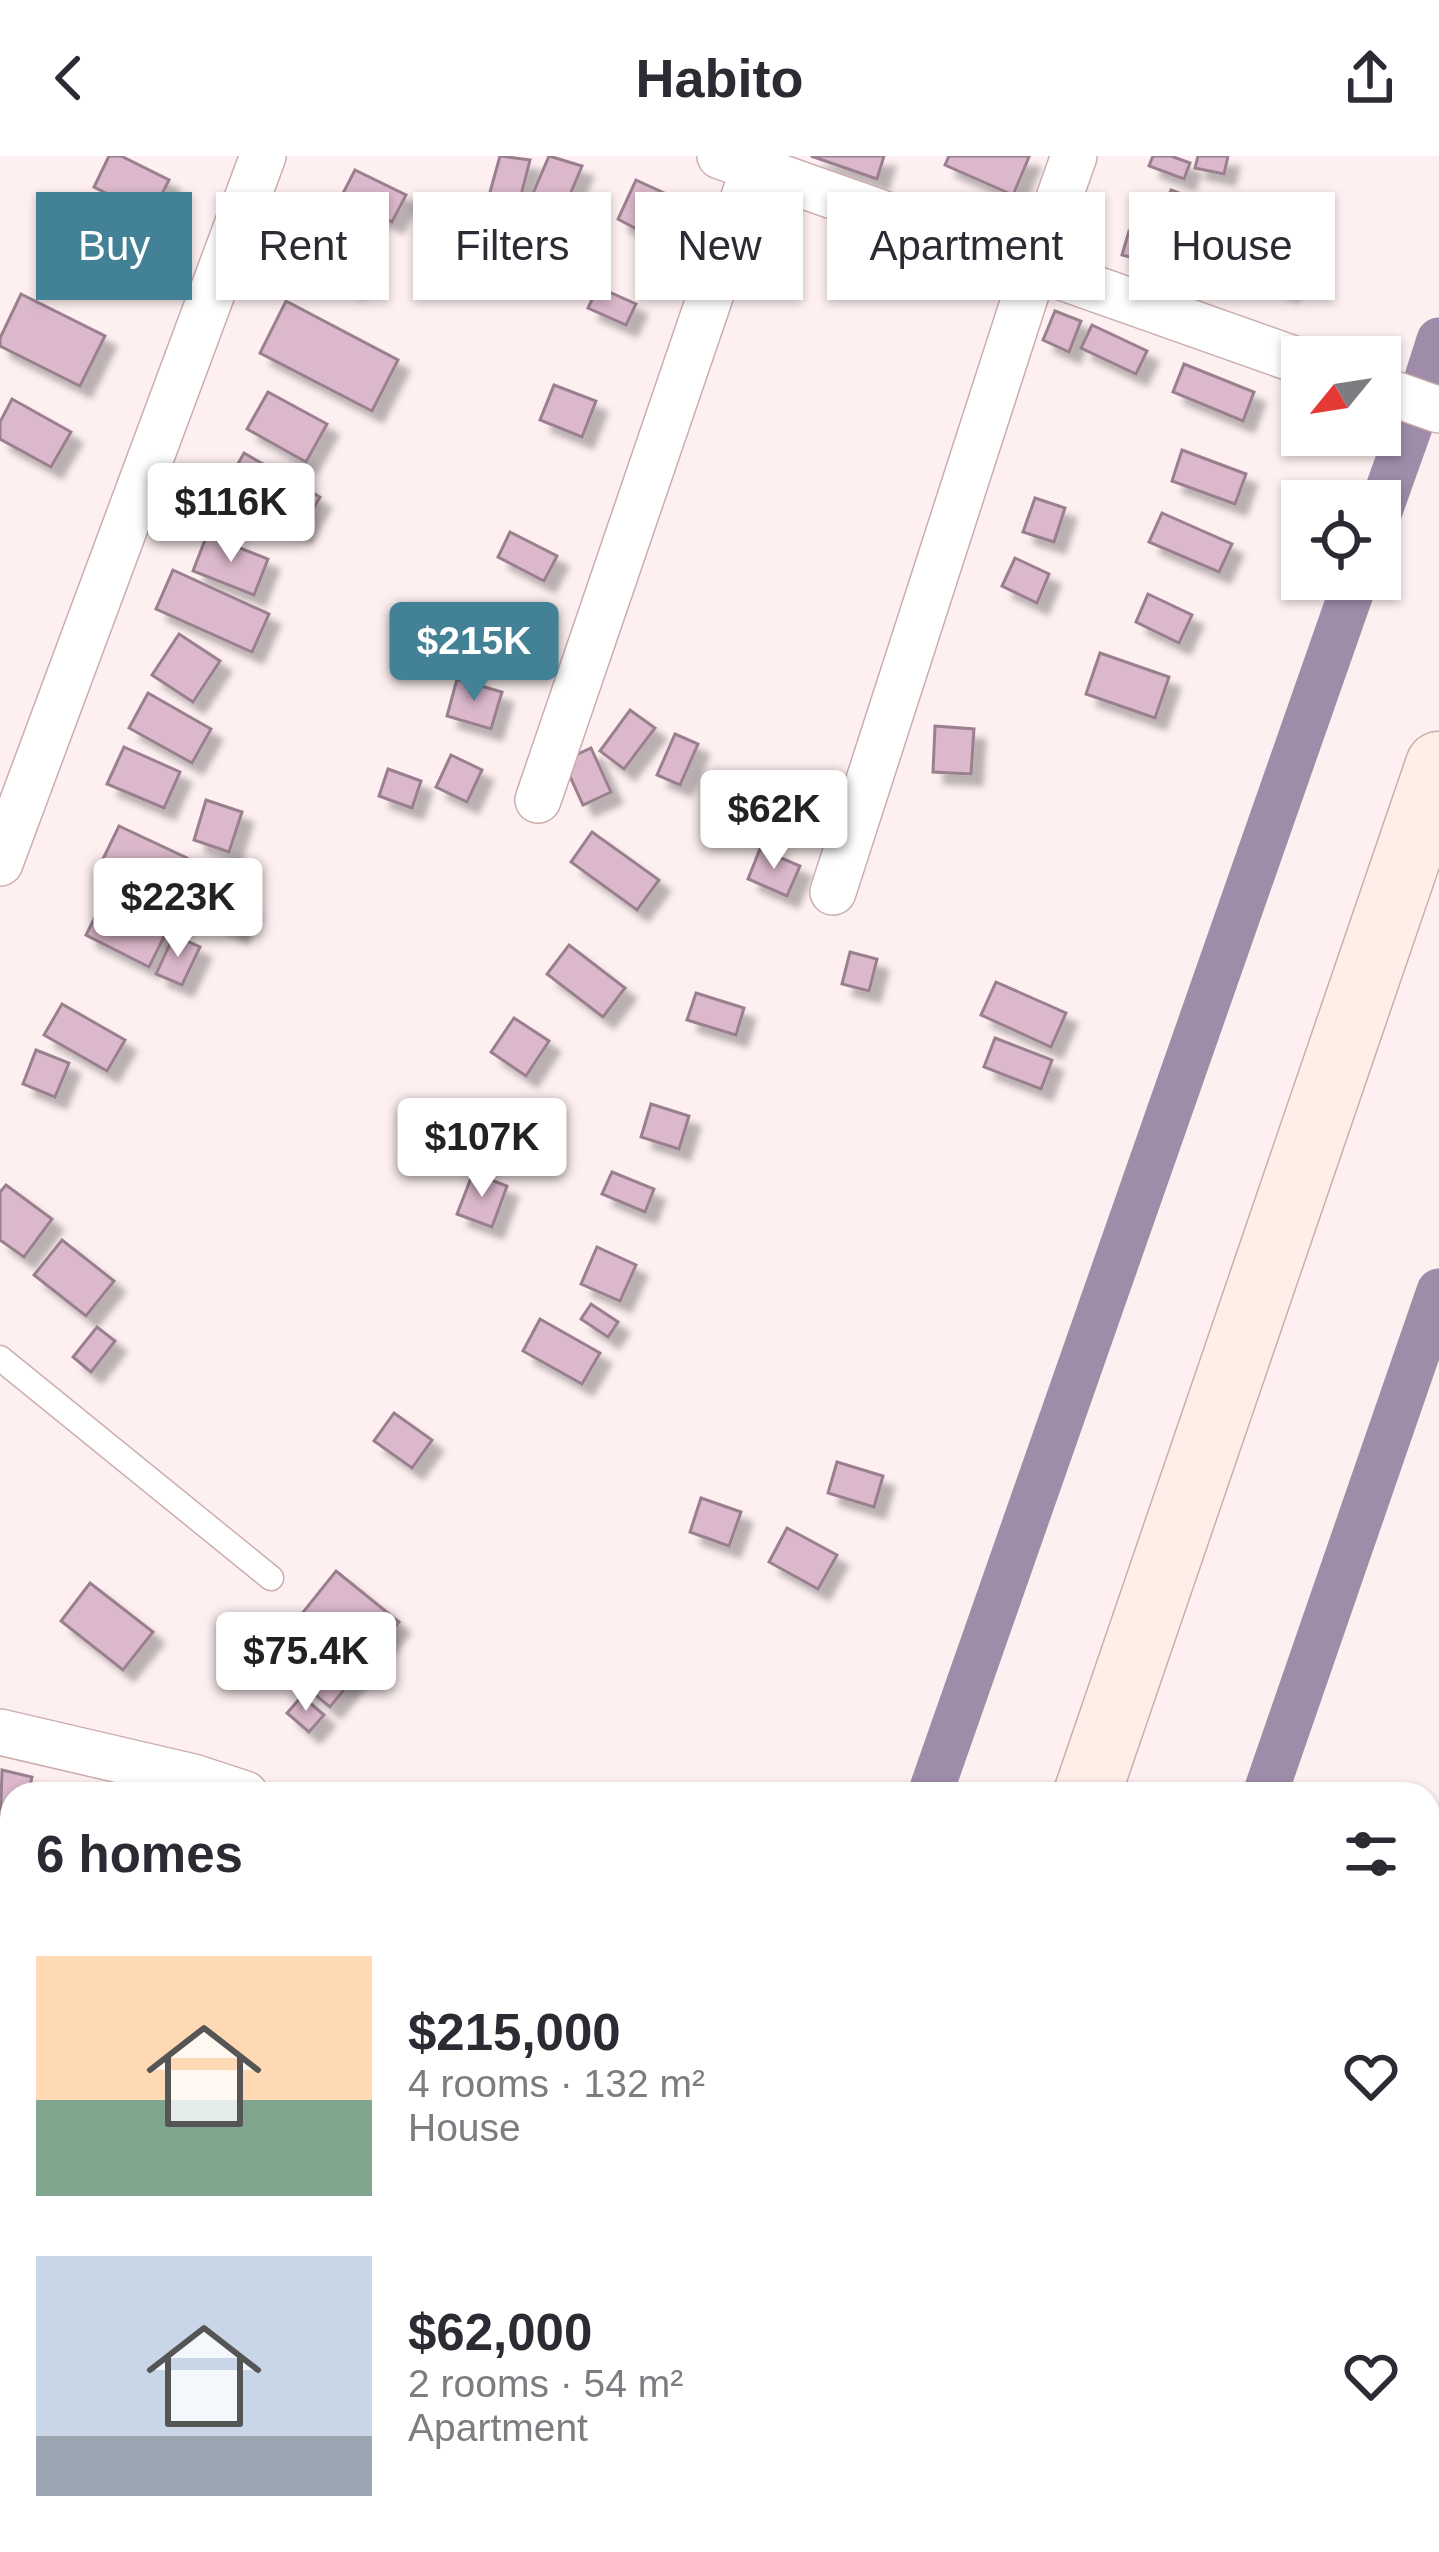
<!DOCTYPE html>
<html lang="en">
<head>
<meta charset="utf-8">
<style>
	body { margin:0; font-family:Arial,sans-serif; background:#f7f7f7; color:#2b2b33; height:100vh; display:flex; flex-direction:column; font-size:45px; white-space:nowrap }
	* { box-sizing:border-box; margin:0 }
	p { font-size:39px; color:#7c7c81 }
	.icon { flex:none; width:66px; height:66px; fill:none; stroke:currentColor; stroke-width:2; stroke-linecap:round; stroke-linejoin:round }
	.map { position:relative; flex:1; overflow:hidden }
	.drawer { position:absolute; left:0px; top:1626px; width:1440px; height:771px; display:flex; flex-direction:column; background:#fff; border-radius:36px 36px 0 0; box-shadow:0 3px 9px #0004 }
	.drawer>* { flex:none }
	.banner { position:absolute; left:36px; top:36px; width:1368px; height:108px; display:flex; gap:24px }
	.needle { width:78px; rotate:240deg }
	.controls { position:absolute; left:1281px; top:180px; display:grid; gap:24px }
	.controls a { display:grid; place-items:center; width:120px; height:120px; border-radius:0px; background:#fff; box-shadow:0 3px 9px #0004; font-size:60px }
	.price { position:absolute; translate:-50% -102px; padding:0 27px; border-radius:12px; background:#fff; color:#222; font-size:39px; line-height:78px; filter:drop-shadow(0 3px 6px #0008) }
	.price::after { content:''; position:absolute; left:50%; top:72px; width:36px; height:27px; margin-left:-18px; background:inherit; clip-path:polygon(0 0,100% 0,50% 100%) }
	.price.current { background:#428196; color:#fff }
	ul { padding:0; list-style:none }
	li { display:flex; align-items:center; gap:36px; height:300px; padding:0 36px }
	li span { display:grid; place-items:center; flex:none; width:336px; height:240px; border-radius:0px; color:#555 }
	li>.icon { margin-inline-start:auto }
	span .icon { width:144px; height:144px; fill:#fffc; stroke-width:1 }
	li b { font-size:51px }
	h2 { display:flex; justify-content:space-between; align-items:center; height:144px; padding:0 36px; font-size:51px }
	.pill { padding:0 42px; border-radius:0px; background:#fff; box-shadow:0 3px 9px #0004; font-size:42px; line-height:108px }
	.pill.current { background:#428196; color:#fff }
	header { display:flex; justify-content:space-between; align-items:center; height:156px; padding:0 36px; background:#fff; font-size:54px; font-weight:600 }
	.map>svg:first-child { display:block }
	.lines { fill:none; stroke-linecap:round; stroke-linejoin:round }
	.canal { stroke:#9f8ca9; stroke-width:45 }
	.building { fill:#dbb8cb; stroke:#9a808e; stroke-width:3; filter:url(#shadow) }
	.lane-casing { stroke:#ccadae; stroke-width:27 }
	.street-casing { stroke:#ccadae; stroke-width:48 }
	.secondary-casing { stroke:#ccadae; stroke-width:69 }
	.lane { stroke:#fff; stroke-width:24 }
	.street { stroke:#fff; stroke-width:45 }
	.secondary { stroke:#fdefe8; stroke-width:66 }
</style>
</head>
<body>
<header><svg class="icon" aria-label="back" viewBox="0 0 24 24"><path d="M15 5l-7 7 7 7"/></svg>Habito<svg class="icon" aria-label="share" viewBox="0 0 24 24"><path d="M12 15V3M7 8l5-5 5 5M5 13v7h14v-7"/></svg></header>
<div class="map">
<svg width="1439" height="2396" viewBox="0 0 1439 2396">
	<defs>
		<filter id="shadow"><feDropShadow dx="11" dy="11" stdDeviation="3" flood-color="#0004"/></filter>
	</defs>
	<rect width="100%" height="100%" fill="#fef0f1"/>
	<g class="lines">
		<g class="canal">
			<path d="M1425 228 1439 184"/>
			<path d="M1380 355 1411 268"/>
			<path d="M930 1638 1356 423"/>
			<path d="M1265 1638 1439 1135"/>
			<path d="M669 2396 673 2385"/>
			<path d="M996 2396 1000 2385"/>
		</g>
	</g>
	<g class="building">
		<path d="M109 0H121L169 24 151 60 94 31Z"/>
		<path d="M500 0 530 4 512 74 482 65Z"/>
		<path d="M549 0 582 10 554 77 522 63Z"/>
		<path d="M811 0H884L877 23Z"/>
		<path d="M949 0H1026L1029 1 1013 39 945 9Z"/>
		<path d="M1153 0H1171L1190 7 1184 23 1149 10Z"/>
		<path d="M1198 0H1228L1224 18 1195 12Z"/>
		<path d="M355 14 406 39 392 66 341 41Z"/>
		<path d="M636 24 664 37 644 77 618 63Z"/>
		<path d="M1171 34 1206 47 1194 80 1159 66Z"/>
		<path d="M1129 75 1166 85 1159 109 1122 99Z"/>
		<path d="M1259 77 1303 96 1287 134 1242 115Z"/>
		<path d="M323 84 367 105 353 132 310 111Z"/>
		<path d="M598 131 636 148 626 169 588 152Z"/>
		<path d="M21 138 105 180 80 230 0 190V182Z"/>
		<path d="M286 145 398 204 372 255 260 197Z"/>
		<path d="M1055 155 1081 165 1069 196 1043 184Z"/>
		<path d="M1092 169 1147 195 1136 218 1081 192Z"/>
		<path d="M1184 208 1254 236 1243 265 1173 236Z"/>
		<path d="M554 229 596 245 582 281 540 264Z"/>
		<path d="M268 236 327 268 306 306 247 273Z"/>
		<path d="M12 243 71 276 51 311 0 283V266Z"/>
		<path d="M1182 294 1246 318 1235 348 1172 325Z"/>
		<path d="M244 297 320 341 300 376 224 333Z"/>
		<path d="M1035 342 1065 352 1054 386 1023 376Z"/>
		<path d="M1162 357 1232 388 1219 416 1149 386Z"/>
		<path d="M510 376 557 400 544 425 498 401Z"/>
		<path d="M207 379 268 403 254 439 193 415Z"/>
		<path d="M1015 402 1049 418 1037 447 1002 430Z"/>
		<path d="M173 414 269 458 252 496 156 453Z"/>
		<path d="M1148 438 1192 459 1179 487 1136 466Z"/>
		<path d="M482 454 511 470 495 501 465 485Z"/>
		<path d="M179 478 220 505 193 546 152 519Z"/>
		<path d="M1100 497 1169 521 1155 562 1086 538Z"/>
		<path d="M457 523 502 536 491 573 447 560Z"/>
		<path d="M148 537 211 573 192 607 129 572Z"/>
		<path d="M630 554 655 572 624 613 600 595Z"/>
		<path d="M935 570 974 573 971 618 933 616Z"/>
		<path d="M675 578 698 588 680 629 657 619Z"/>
		<path d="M124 591 180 616 164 652 107 628Z"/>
		<path d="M591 592 611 636 583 649 563 605Z"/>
		<path d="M451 599 482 614 467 646 436 631Z"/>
		<path d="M388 613 421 625 412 652 379 640Z"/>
		<path d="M773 628 809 640 797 675 762 664Z"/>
		<path d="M206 644 242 656 229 696 194 684Z"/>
		<path d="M119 670 187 702 171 737 102 705Z"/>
		<path d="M592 676 659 724 637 754 571 706Z"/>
		<path d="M760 693 800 710 787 740 748 723Z"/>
		<path d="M193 718 250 749 236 776 179 745Z"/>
		<path d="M105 741 168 773 149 811 86 779Z"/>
		<path d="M174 779 200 791 182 829 156 818Z"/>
		<path d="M569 789 625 832 603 861 547 818Z"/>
		<path d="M850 796 877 803 869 835 842 828Z"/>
		<path d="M996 826 1066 857 1051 891 981 859Z"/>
		<path d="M696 837 744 852 736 879 687 864Z"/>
		<path d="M62 848 125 884 107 915 44 879Z"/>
		<path d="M514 862 549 885 526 920 491 896Z"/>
		<path d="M995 882 1052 904 1041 933 984 911Z"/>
		<path d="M36 894 69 907 55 941 23 928Z"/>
		<path d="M651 948 689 960 679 993 641 981Z"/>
		<path d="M612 1016 654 1033 645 1056 602 1038Z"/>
		<path d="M473 1017 507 1030 492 1071 457 1058Z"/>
		<path d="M6 1029 52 1063 24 1101 0 1084V1036Z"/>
		<path d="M62 1084 114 1125 86 1160 34 1119Z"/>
		<path d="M597 1091 636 1109 620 1145 581 1128Z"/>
		<path d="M591 1148 618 1166 608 1181 581 1163Z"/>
		<path d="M540 1163 600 1197 582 1228 523 1195Z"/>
		<path d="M97 1171 115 1185 91 1216 73 1201Z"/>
		<path d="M394 1257 432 1284 412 1312 374 1285Z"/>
		<path d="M837 1306 883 1320 874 1351 828 1337Z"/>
		<path d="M701 1342 741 1356 729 1390 690 1376Z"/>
		<path d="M787 1372 837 1399 818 1433 769 1406Z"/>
		<path d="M336 1415 399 1466 330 1551 268 1500Z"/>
		<path d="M90 1427 153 1476 123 1514 61 1465Z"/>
		<path d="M302 1540 324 1559 309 1576 287 1557Z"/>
		<path d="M2 1614 32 1621 28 1638H12V1680L0 1677Z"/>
		<path d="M5 1844 12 1847V1887L0 1882V1855Z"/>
		<path d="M0 1897 12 1902V1945L0 1939Z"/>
		<path d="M0 1954 12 1958V1988L0 1983Z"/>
		<path d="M127 2385H186L182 2396H123Z"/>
		<path d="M501 2385H540L536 2396Z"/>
	</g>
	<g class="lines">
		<defs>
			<path id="lane" d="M0 1202 271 1422"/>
			<g id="street">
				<path d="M720 0 1302 206"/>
				<path d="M1380 233 1439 254"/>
				<path d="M538 644 758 0"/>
				<path d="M0 707 263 0"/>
				<path d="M833 736 1034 113 1074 0"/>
				<path d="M0 1576 193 1621 245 1638"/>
				<path d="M0 2179 12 2144"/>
				<path d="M252 2396 255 2385"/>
			</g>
			<g id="secondary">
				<path d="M1087 1638 1439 609"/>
				<path d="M832 2396 835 2385"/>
			</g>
		</defs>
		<use href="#lane" class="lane-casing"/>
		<use href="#street" class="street-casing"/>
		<use href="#secondary" class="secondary-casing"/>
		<use href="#lane" class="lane"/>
		<use href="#street" class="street"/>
		<use href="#secondary" class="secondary"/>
	</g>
</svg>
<div class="controls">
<a><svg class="needle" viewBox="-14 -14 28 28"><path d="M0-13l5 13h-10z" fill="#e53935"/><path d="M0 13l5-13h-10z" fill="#7c7c81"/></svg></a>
<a><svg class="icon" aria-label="locate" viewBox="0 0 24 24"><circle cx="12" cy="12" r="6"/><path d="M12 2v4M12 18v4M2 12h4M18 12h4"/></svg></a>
</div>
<b class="price" style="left:231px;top:409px">$116K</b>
<b class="price current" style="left:474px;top:548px">$215K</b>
<b class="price" style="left:774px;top:716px">$62K</b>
<b class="price" style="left:178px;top:804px">$223K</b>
<b class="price" style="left:482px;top:1044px">$107K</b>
<b class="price" style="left:306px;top:1558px">$75.4K</b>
<div class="banner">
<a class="pill current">Buy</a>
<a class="pill">Rent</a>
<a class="pill">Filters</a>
<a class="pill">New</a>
<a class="pill">Apartment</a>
<a class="pill">House</a>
</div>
<section class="drawer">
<h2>6 homes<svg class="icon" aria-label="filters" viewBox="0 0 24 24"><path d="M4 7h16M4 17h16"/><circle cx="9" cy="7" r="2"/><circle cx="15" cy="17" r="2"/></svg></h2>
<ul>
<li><span style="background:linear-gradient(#ffd9b3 60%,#7fa58c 0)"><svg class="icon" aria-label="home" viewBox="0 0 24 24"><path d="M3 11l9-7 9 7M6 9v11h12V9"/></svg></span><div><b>$215,000</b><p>4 rooms · 132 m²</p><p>House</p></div><svg class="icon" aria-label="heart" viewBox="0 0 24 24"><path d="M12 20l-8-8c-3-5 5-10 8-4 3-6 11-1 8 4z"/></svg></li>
<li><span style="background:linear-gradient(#c9d6e8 75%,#9aa5b1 0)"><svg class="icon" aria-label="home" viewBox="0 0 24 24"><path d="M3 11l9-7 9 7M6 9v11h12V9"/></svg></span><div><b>$62,000</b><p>2 rooms · 54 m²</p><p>Apartment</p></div><svg class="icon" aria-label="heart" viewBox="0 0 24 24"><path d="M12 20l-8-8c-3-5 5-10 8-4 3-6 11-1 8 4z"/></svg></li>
</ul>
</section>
</div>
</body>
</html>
